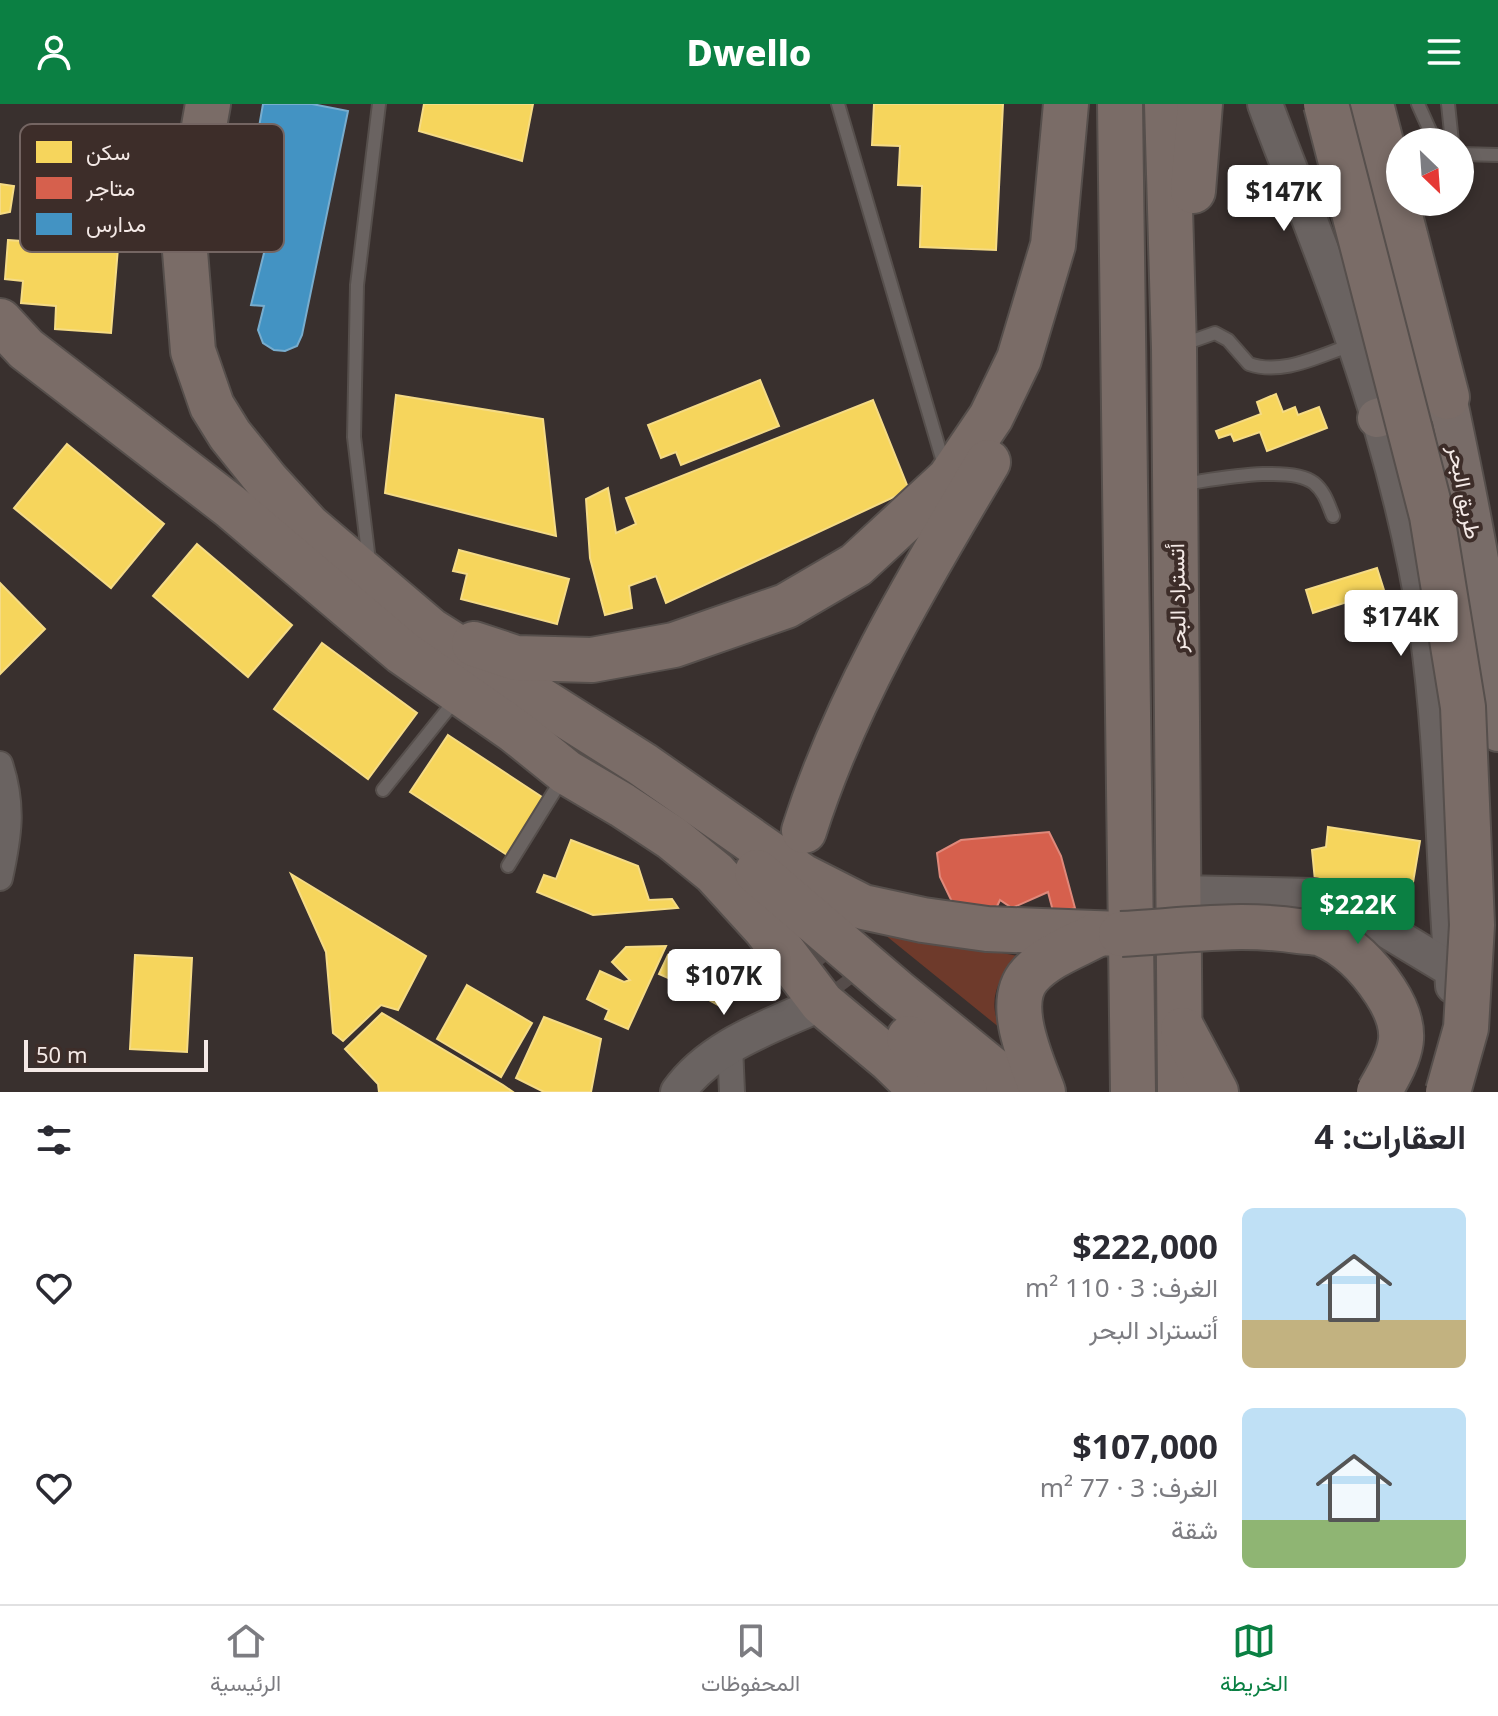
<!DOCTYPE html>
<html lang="ar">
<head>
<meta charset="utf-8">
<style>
	body { margin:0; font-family:"Noto Sans",Vazirmatn,sans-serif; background:#f7f7f7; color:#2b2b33; direction:rtl; height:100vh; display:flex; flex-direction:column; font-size:30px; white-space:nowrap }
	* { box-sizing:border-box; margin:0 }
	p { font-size:26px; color:#7c7c81 }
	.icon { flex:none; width:44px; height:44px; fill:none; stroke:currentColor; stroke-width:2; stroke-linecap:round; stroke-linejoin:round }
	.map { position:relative; height:988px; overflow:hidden; direction:ltr }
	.panel { display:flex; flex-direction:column; background:#fff; flex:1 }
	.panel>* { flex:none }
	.needle { width:52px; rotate:155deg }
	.tools { position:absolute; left:1386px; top:24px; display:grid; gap:16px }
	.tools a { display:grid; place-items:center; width:88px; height:88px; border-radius:50%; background:#fff; box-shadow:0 4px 12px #0003; font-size:40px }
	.scale { position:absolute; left:24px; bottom:20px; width:184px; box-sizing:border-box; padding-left:8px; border:4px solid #f4e9e6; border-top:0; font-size:22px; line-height:28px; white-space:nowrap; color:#f4e9e6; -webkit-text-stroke:6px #3d2d29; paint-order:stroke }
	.price { position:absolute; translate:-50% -68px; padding:0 18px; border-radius:8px; background:#fff; color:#222; font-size:26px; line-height:52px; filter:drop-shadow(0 2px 4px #0008) }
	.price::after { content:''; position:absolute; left:50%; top:48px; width:24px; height:18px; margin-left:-12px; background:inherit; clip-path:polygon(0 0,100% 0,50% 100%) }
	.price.on { background:#0b8043; color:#fff }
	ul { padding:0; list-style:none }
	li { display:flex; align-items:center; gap:24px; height:200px; padding:0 32px }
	li span { display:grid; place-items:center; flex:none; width:224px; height:160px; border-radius:12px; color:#555 }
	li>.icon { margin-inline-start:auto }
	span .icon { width:96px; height:96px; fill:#fffc; stroke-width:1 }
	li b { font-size:34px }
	h2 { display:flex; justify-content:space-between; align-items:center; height:96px; padding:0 32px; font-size:34px }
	header { display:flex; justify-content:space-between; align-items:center; height:104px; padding:0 32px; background:#0b8043; color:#fff; font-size:36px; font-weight:800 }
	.menu { display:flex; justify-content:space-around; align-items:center; height:112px; border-top:2px solid #e1e1e2; background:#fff; font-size:22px; color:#7c7c81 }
	.menu a { display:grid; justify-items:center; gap:4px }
	.menu .on { color:#0b8043 }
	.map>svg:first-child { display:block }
	.green { fill:#6e3a2b }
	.homes { fill:#f6d55c; stroke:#f5db85; stroke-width:2 }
	.shops { fill:#d6604d; stroke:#df897b; stroke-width:2 }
	.schools { fill:#4393c3; stroke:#78adce; stroke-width:2 }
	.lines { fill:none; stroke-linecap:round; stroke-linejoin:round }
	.highway-tunnel { stroke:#554c4a; stroke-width:44; stroke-dasharray:44 22; stroke-linecap:butt }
	.lane-casing { stroke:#564f4c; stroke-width:16 }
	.street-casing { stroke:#564f4c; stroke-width:28 }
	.secondary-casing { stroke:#564f4c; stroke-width:38 }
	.primary-casing { stroke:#564f4c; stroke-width:42 }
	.highway-casing { stroke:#564f4c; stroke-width:48 }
	.lane { stroke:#6a6361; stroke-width:12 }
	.street { stroke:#6a6361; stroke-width:24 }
	.secondary { stroke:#6a6361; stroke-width:34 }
	.primary { stroke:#786c68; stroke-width:38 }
	.highway { stroke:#7a6c67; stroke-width:44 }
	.highway-bridge-casing { stroke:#564f4c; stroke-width:48; stroke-linecap:butt }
	.highway-bridge { stroke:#7a6c67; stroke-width:44 }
	.labels { text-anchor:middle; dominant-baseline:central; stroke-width:8; stroke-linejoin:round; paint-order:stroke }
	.street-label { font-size:22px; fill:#f4e9e6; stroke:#3d2d29 }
	.key { fill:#3d2d29; stroke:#746562; stroke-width:2 }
	.key-label { font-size:22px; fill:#f4e9e6 }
</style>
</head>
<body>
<header><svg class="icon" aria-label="menu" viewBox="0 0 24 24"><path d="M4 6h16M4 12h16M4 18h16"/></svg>Dwello<svg class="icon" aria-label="person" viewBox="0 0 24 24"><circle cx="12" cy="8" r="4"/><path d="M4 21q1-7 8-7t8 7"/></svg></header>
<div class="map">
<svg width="1498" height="988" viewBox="0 0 1498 988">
	<rect width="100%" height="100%" fill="#39302e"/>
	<path class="green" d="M879 826 1018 852C998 873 987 896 1000 924Z"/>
	<g class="homes">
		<path d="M424 0H533L522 57 419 27Z"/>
		<path d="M874 0H1003L996 146 920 143 922 82 898 81 900 42 872 41Z"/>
		<path d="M0 80 14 82 10 108 0 110Z"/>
		<path d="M8 136 118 144 111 229 55 225 56 202 21 199 23 177 5 175Z"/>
		<path d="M760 276 779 322 681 361 676 348 661 354 648 321Z"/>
		<path d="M1276 290 1283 308 1295 303 1298 311 1319 303 1327 324 1267 347 1260 328 1234 337 1231 330 1219 334 1216 327 1261 310 1257 298Z"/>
		<path d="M396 291 543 315 556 432 385 389Z"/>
		<path d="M873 296 909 386 666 499 656 472 629 482 632 504 605 511 590 454 586 395 608 384 616 429 636 420 626 394Z"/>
		<path d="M67 340 164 420 111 484 14 404Z"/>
		<path d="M197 440 292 521 248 573 153 492Z"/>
		<path d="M459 446 569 475 557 520 461 495 467 470 453 467Z"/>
		<path d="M1377 464 1384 486 1313 509 1306 486Z"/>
		<path d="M0 479 45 525 0 570Z"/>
		<path d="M322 539 417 609 368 675 274 605Z"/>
		<path d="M448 631 545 695 507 751 410 688Z"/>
		<path d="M1328 723 1420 737 1408 808 1316 787 1312 746 1326 743Z"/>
		<path d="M571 736 638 762 649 796 672 795 678 804 593 811 537 788 544 771 556 775Z"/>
		<path d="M291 770 426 852 398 906 381 901 343 937 333 929 326 848Z"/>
		<path d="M666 842 628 925 605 915 609 906 587 895 600 867 624 878 630 876 612 858 626 843Z"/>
		<path d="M135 851 192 854 187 948 130 945Z"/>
		<path d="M668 851 695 862 686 882 659 870Z"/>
		<path d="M705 864 732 878 720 902 693 887Z"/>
		<path d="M467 881 532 919 501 973 437 935Z"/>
		<path d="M382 909 503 981 513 988H379L378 980 345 945Z"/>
		<path d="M544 913 601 935 591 988H544L516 974Z"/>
	</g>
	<path class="shops" d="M1049 728 1061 752 1075 804 1054 811 1048 788 1012 804 1000 796 992 813 956 806 940 773 937 749 961 736Z"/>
	<path class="schools" d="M263 0H312L348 7 302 231 297 242 285 247 274 246 263 239 258 226 264 202 251 201 266 141 239 138Z"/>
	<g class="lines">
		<path class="highway-tunnel" d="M809 816 823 844 851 881"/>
		<defs>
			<g id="lane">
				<path d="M838 0 944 361"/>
				<path d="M1418 0 1435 38"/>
				<path d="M1448 0 1452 38"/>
				<path d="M1460 50 1498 51"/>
				<path d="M1181 241 1215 229 1228 236 1249 260C1283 272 1320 251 1352 241"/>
				<path d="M1182 380C1213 376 1290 360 1314 379 1325 388 1328 400 1333 412"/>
				<path d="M369 457 354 333 357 181 379 0"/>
				<path d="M383 686 456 595"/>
				<path d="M508 762 562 675"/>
			</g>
			<g id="street">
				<path d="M0 660C14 702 9 732 0 774"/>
				<path d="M730 942 732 988"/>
			</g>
			<g id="secondary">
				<path d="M1265 0C1281 44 1299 87 1315 130 1364 258 1407 391 1427 527 1443 639 1443 753 1452 866"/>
				<path d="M1180 789 1313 792 1341 799 1452 866 1453 882"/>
				<path d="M678 988C711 941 772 922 822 899"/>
			</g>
			<path id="primary" d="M1377 314 1447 293C1470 403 1494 514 1498 628"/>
			<g id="highway">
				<path d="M208 0 184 135 193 247 212 302 230 331 267 377 308 422 430 526 642 660 802 772 863 803 923 816 987 825 1121 830"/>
				<path d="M1120 0 1133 988"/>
				<path d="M1167 0 1174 244 1180 988"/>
				<path d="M1371 0 1447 293"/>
				<path d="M1193 87 1200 0"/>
				<path d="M0 217 26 245 230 402 402 548 515 627 566 668 622 701 672 734 715 769 765 824 822 899 890 956 923 988"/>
				<path d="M474 540 516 554 592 556 674 541 786 502 856 461 949 375 991 313 1019 255 1053 141 1066 0"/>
				<path d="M804 727C846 595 918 476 988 358"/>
				<path d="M757 768 896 887 1020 988"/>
				<path d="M1183 926 1216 988"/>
				<path d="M909 934 965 988"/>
				<path d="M1043 988C1032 958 1004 899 1030 871 1047 852 1076 842 1098 830"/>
			</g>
		</defs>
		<use href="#lane" class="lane-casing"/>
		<use href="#street" class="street-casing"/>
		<use href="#secondary" class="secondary-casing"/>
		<use href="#primary" class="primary-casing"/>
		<use href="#highway" class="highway-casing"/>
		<use href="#lane" class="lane"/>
		<use href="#street" class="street"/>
		<use href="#secondary" class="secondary"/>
		<use href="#primary" class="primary"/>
		<use href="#highway" class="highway"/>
		<defs>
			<g id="highway-bridge">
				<path d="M1326 0 1432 412 1463 603 1472 821 1466 924 1448 988"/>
				<path d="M1121 830C1179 827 1240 818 1298 827 1305 828 1315 828 1322 830 1348 841 1370 864 1385 887 1412 928 1402 948 1379 988"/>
			</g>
		</defs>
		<use href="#highway-bridge" class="highway-bridge-casing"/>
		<use href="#highway-bridge" class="highway-bridge"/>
	</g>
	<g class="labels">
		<g class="street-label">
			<text transform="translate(1466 388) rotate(79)">طريق البحر</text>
			<text transform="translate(1176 494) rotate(-91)">أتستراد البحر</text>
		</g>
	</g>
	<rect x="20" y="20" width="264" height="128" rx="12" class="key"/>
	<rect x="36" y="37" width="36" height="22" fill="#f6d55c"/>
	<rect x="36" y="73" width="36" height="22" fill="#d6604d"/>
	<rect x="36" y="109" width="36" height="22" fill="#4393c3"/>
	<g class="key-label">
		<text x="86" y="56">سكن</text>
		<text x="86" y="92">متاجر</text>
		<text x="86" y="128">مدارس</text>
	</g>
</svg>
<div class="tools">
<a><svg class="needle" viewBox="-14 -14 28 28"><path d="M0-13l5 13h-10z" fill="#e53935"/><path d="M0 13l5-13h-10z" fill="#7c7c81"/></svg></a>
</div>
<div class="scale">50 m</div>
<b class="price" style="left:1284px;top:129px">$147K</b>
<b class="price" style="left:1401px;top:554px">$174K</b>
<b class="price on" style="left:1358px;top:842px">$222K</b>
<b class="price" style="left:724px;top:913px">$107K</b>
</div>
<section class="panel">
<h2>العقارات: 4<svg class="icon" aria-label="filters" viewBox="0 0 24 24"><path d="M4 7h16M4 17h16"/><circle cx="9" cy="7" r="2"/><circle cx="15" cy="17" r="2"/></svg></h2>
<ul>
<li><span style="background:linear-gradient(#bfe0f5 70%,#c2b280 0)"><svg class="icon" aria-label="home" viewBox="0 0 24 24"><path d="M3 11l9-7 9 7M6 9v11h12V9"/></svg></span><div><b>$222,000</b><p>الغرف: 3 · 110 m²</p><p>أتستراد البحر</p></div><svg class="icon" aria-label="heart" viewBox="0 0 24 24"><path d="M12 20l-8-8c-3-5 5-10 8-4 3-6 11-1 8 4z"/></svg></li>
<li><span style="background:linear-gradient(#bfe0f5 70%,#8fb573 0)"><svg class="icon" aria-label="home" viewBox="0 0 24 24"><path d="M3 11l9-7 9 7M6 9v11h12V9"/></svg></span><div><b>$107,000</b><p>الغرف: 3 · 77 m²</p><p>شقة</p></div><svg class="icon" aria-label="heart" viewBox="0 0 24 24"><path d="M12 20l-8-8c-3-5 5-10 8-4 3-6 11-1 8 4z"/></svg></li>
</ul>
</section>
<nav class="menu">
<a class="on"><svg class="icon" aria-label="map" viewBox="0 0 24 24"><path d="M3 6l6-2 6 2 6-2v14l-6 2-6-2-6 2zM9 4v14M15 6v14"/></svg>الخريطة</a>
<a><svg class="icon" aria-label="saved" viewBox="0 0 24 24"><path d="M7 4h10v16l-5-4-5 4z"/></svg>المحفوظات</a>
<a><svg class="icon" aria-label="home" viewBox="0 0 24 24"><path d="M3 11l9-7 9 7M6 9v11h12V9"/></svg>الرئيسية</a>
</nav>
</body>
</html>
